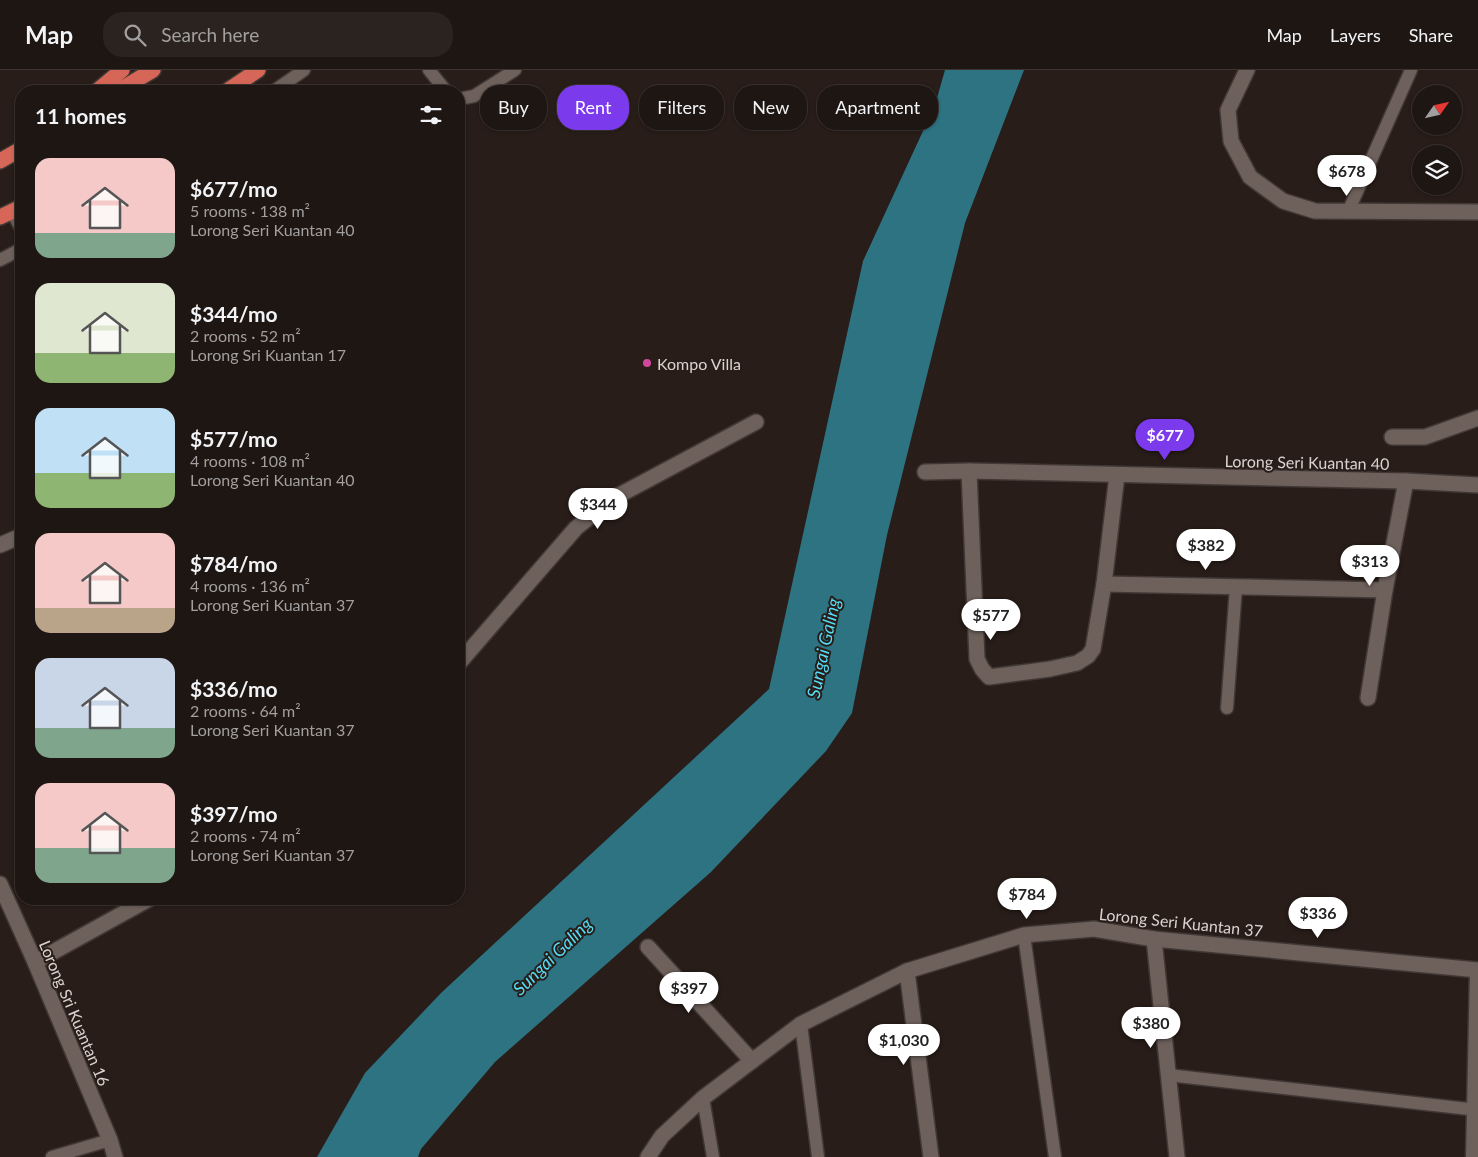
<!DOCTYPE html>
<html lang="en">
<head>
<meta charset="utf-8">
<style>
	body { margin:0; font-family:Lato,sans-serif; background:#2b2320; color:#f1f3f6; height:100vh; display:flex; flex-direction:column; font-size:19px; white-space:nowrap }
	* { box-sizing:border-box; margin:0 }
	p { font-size:16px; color:#a19f9f }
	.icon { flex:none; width:28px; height:28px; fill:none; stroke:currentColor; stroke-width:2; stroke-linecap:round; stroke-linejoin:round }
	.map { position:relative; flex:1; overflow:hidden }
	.side { position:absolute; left:15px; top:15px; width:450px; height:820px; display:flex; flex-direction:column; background:#1e1612; border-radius:20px; box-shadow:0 1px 4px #0004,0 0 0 1px #3c3532 }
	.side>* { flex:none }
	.top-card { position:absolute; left:480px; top:15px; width:475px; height:45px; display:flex; gap:10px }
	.needle { width:32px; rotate:56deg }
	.buttons { position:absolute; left:1412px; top:15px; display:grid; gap:10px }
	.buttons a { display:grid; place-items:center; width:50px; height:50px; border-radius:50%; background:#1e1612; box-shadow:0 1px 4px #0004,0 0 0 1px #3c3532; font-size:25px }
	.price { position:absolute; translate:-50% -42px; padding:0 11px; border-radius:18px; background:#fff; color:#222; font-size:16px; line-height:32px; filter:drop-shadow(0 1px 2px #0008) }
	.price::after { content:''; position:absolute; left:50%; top:30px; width:15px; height:11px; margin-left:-8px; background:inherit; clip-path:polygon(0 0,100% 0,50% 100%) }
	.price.active { background:#7c3aed; color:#fff }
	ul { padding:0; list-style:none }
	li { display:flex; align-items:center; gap:15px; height:125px; padding:0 20px }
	li span { display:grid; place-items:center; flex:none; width:140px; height:100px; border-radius:15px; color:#555 }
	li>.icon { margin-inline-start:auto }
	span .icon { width:60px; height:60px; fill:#fffc; stroke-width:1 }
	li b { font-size:21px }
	h2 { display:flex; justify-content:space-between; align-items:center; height:60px; padding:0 20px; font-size:21px }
	.pill { padding:0 18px; border-radius:20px; background:#1e1612; box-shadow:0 1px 4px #0004,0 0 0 1px #3c3532; font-size:18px; line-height:45px }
	.pill.active { background:#7c3aed; color:#fff }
	header { display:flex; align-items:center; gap:30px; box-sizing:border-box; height:70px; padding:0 25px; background:#1e1612; border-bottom:1px solid #3c3532 }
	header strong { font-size:24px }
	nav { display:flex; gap:28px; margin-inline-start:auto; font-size:18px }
	.search { width:350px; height:45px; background:#2b2320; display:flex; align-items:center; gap:12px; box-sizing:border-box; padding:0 18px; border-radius:20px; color:#a19f9f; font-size:19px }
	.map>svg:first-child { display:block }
	.water { fill:#2d7382 }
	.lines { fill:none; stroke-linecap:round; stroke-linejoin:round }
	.lane-casing { stroke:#413835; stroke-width:15 }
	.street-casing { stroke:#413835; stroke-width:18 }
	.highway-casing { stroke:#413835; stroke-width:18 }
	.lane { stroke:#6e605b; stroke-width:12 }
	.street { stroke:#6e605b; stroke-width:15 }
	.highway { stroke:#d66758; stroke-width:15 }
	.hotel-dot { fill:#d1479c; stroke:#281d18; stroke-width:2 }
	.labels { text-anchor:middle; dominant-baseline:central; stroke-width:4; stroke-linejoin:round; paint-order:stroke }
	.poi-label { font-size:16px; fill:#dbd3d0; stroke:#281d18; text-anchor:start }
	.street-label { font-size:16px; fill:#dbd3d0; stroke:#281d18 }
	.water-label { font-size:18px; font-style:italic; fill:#55dcf7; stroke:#281d18 }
</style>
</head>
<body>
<header>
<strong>Map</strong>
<div class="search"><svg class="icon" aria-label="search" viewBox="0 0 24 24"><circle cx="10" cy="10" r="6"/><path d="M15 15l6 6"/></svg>Search here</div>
<nav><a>Map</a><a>Layers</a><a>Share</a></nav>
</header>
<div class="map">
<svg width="1478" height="1087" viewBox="0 0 1478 1087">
	<rect width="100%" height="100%" fill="#281d18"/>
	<path class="water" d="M945 0H1024L965 153 887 465 852 643 826 681 711 802 495 992 421 1079 418 1087H317L365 1003 441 923 769 619 863 191 935 35Z"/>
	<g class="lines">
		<defs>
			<g id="lane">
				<path d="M429 0 446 21"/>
				<path d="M274 21 304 0"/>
				<path d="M459 29 474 26 515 0"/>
				<path d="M12 142 21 158"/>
				<path d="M1348 142 1411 0"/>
				<path d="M0 190 21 179"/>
				<path d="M1227 638 1236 517"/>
				<path d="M1024 865 1055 1087"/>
				<path d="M801 954 818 1087"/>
				<path d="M1168 1005 1478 1040"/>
				<path d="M703 1028 713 1087"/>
				<path d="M52 1087 110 1070"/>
				<path d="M1472 1087 1476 900"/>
			</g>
			<g id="street">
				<path d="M1247 0 1228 40 1231 71 1250 107 1283 131 1315 141 1478 142"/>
				<path d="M1392 367H1425L1478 348"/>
				<path d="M969 401 977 589 982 599 989 607 1050 599 1077 593 1088 586 1093 579 1104 514"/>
				<path d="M925 402 969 401 1406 411 1478 415"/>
				<path d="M1117 405 1104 514 1385 520"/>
				<path d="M0 475 21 466"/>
				<path d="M459 593 576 458 612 429 756 352"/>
				<path d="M1368 628 1385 520 1406 411"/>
				<path d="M0 814 35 892 110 1070 115 1087"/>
				<path d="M1154 869 1177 1087"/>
				<path d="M648 877 752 991"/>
				<path d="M35 892 149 829"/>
				<path d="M907 901 931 1087"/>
				<path d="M648 1087 662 1066 703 1028 801 954 907 901 1024 865 1094 859 1154 869 1478 900"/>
			</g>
			<g id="highway">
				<path d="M97 21 122 0"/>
				<path d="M118 21 153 0"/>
				<path d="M227 21 258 0"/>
				<path d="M0 91 21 79"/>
				<path d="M0 147 21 137"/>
			</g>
		</defs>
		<use href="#lane" class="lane-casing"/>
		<use href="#street" class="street-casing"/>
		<use href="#highway" class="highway-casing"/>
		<use href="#lane" class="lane"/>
		<use href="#street" class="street"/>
		<use href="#highway" class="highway"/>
	</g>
	<circle class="hotel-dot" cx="647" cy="293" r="5"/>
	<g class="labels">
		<g class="poi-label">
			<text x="657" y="293">Kompo Villa</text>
		</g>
		<g class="street-label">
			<text transform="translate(1307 392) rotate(1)">Lorong Seri Kuantan 40</text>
			<text transform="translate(1181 852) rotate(6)">Lorong Seri Kuantan 37</text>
			<text transform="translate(75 943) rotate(67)">Lorong Sri Kuantan 16</text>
		</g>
		<g class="water-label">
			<text transform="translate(823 578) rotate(-78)">Sungai Galing</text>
			<text transform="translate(552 886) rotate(-44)">Sungai Galing</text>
		</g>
	</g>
</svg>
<div class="buttons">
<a><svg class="needle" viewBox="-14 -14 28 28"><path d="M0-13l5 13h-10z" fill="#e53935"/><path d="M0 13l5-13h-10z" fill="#a19f9f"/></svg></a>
<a><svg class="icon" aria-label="layers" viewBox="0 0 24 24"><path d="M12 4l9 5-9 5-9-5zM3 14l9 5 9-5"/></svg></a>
</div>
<b class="price" style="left:1347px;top:127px">$678</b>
<b class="price active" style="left:1165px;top:391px">$677</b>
<b class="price" style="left:598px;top:460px">$344</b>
<b class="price" style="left:1206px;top:501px">$382</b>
<b class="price" style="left:1370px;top:517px">$313</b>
<b class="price" style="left:991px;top:571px">$577</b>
<b class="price" style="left:1027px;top:850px">$784</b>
<b class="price" style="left:1318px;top:869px">$336</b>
<b class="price" style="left:689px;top:944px">$397</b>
<b class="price" style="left:1151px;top:979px">$380</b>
<b class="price" style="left:904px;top:996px">$1,030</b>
<div class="top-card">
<a class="pill">Buy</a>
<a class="pill active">Rent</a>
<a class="pill">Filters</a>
<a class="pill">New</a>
<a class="pill">Apartment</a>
</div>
<section class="side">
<h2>11 homes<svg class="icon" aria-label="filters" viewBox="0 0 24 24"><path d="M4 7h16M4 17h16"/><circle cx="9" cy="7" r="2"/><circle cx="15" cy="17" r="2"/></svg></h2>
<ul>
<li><span style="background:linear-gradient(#f6c9c9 75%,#7fa58c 0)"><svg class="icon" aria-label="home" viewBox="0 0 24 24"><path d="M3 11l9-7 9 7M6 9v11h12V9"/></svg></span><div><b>$677/mo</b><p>5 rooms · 138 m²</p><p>Lorong Seri Kuantan 40</p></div></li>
<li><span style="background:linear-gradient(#dfe7d0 70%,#8fb573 0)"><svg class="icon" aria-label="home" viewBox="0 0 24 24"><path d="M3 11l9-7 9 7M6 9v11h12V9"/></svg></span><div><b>$344/mo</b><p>2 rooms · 52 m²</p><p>Lorong Sri Kuantan 17</p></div></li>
<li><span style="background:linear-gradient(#bfe0f5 65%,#8fb573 0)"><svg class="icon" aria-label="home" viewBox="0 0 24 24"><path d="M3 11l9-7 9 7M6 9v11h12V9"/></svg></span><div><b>$577/mo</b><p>4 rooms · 108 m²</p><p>Lorong Seri Kuantan 40</p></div></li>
<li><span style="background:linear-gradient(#f6c9c9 75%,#b9a48a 0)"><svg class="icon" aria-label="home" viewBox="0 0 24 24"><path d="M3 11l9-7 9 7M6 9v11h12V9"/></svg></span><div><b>$784/mo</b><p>4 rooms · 136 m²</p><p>Lorong Seri Kuantan 37</p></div></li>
<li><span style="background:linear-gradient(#c9d6e8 70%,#7fa58c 0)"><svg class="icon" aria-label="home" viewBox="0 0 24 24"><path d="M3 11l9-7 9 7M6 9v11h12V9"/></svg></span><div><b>$336/mo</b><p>2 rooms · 64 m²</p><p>Lorong Seri Kuantan 37</p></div></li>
<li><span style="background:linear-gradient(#f6c9c9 65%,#7fa58c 0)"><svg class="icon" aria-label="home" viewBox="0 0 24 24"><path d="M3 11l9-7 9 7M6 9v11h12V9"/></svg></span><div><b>$397/mo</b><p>2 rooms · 74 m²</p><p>Lorong Seri Kuantan 37</p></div></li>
</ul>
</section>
</div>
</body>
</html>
